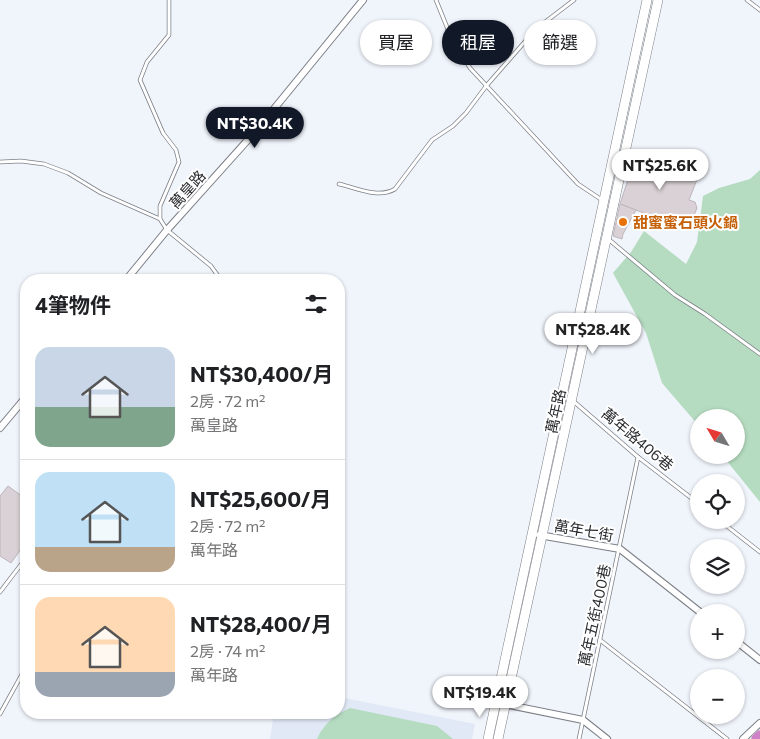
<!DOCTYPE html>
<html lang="zh-TW">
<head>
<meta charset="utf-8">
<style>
	body { margin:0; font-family:Commissioner,"Noto Sans TC",sans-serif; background:#f2f2f2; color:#202124; height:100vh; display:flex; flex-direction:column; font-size:19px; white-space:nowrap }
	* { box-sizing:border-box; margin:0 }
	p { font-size:16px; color:#757577 }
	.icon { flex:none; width:28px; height:28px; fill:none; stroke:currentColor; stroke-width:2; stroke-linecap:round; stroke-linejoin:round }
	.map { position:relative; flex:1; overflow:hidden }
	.details { position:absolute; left:20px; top:274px; width:325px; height:445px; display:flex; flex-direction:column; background:#fff; border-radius:20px; box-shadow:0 1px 4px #0004 }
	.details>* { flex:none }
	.hud { position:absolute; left:360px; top:20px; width:325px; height:45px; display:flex; gap:10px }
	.needle { width:32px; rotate:308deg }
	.fabs { position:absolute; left:690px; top:409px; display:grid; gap:10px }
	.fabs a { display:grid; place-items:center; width:55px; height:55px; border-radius:50%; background:#fff; box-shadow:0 1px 4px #0004; font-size:25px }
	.price { position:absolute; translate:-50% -42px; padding:0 11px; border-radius:18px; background:#fff; color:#222; font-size:16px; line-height:32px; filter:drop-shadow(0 1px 2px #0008) }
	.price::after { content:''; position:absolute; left:50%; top:30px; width:15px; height:11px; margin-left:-8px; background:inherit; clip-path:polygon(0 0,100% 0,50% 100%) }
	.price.selected { background:#111827; color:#fff }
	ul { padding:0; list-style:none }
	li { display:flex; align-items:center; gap:15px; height:125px; padding:0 15px }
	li+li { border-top:1px solid #e0e0e0 }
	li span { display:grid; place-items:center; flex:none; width:140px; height:100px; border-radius:15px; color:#555 }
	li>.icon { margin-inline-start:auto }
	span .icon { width:60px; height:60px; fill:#fffc; stroke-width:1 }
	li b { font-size:21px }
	h2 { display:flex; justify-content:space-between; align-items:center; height:60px; padding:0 15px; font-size:21px }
	.chip { padding:0 18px; border-radius:22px; background:#fff; box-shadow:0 1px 4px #0004; font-size:18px; line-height:45px }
	.chip.selected { background:#111827; color:#fff }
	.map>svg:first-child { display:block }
	.built { fill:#e1e8f6 }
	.green { fill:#b5dcc0 }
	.building { fill:#d9d1d5; stroke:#beb6ba }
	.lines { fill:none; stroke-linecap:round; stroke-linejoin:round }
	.lane-casing { stroke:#7c7f86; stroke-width:4.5 }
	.street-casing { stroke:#7c7f86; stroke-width:8 }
	.secondary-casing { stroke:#7c7f86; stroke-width:10 }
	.highway-casing { stroke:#d1d1d1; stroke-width:12 }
	.lane { stroke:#fff; stroke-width:3 }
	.street { stroke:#fff; stroke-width:6 }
	.secondary { stroke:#fff; stroke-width:9 }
	.highway { stroke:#ce81c7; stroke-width:11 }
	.food-dot { fill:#e8710a; stroke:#fff; stroke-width:2 }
	.labels { text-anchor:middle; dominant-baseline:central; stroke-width:4; stroke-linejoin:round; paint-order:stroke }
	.street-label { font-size:15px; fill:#2c2d30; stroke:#fff }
	.food-label { font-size:15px; font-weight:bold; fill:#c56008; stroke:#fff; text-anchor:start }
</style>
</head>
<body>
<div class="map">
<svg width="760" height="739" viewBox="0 0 760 739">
	<rect width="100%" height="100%" fill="#f0f4fb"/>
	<path class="built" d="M339 697 475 724 472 739H270L274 713 339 712Z"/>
	<g class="green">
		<path d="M760 170V502L722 455H736V418H699V426L662 383 646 333 613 273 631 252 644 231 686 264 697 242 703 196 719 188 750 179Z"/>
		<path d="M350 708 437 726 453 739H317C324 723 335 715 350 708Z"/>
	</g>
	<g class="building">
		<path d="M637 152 698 177 689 200 695 202 697 208 690 225 680 221 678 226 620 204Z"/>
		<path d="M620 204 636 210 623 234 622 239 613 236Z"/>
		<path d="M8 486 26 499V548L24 551 21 549 11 563 0 556V496Z"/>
	</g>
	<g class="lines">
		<defs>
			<g id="lane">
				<path d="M436 0 451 37 470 68 578 184 602 200"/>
				<path d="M747 0 760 10"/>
				<path d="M0 162 21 161 44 164 68 173 101 193 160 219 167 230 211 266 221 280"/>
				<path d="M339 184C357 188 378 199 395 189L432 140 453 126 466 113 487 85 536 29 574 0"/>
				<path d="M160 219V206L179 162 176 150 163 133 140 80 147 62 169 35V0"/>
				<path d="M607 238 675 295 705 314 760 354"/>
				<path d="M572 400 638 457 699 504"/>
				<path d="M719 520 760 552"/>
				<path d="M0 592 26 558"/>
				<path d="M600 640 727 739"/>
				<path d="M0 714 26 667"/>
				<path d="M579 739 638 457"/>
			</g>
			<g id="street">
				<path d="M126 280 167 230 255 132 363 0"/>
				<path d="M0 428 26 397"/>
				<path d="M539 535 620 549 700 612"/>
				<path d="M736 641 760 660"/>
				<path d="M504 704 583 720 607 739"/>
				<path d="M743 739 760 723"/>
			</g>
			<g id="secondary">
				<path d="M488 739 647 0"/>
				<path d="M498 739 658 0"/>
			</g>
			<path id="highway" d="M757 739 760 736"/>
		</defs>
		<use href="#lane" class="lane-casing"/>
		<use href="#street" class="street-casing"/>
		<use href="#secondary" class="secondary-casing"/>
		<use href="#highway" class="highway-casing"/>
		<use href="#lane" class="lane"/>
		<use href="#street" class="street"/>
		<use href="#secondary" class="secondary"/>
		<use href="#highway" class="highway"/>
	</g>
	<circle class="food-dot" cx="623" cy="222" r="5"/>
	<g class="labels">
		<g class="street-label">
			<text transform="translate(187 189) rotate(-48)">萬皇路</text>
			<text transform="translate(555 411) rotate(-78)">萬年路</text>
			<text transform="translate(638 439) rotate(40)">萬年路406巷</text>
			<text transform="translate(584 530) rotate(10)">萬年七街</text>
			<text transform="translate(594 615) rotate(-78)">萬年五街400巷</text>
		</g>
		<g class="food-label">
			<text x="633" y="222">甜蜜蜜石頭火鍋</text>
		</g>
	</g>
</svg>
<div class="fabs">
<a><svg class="needle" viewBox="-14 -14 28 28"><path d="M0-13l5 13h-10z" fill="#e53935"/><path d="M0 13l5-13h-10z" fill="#757577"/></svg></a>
<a><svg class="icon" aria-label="locate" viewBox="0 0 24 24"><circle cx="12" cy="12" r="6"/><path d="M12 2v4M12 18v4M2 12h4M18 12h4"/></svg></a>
<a><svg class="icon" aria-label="layers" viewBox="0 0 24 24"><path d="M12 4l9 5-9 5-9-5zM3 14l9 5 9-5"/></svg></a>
<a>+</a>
<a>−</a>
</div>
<b class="price selected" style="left:255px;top:149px">NT$30.4K</b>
<b class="price" style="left:660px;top:191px">NT$25.6K</b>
<b class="price" style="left:593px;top:355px">NT$28.4K</b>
<b class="price" style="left:480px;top:718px">NT$19.4K</b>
<div class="hud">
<a class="chip">買屋</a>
<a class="chip selected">租屋</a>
<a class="chip">篩選</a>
</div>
<section class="details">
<h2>4筆物件<svg class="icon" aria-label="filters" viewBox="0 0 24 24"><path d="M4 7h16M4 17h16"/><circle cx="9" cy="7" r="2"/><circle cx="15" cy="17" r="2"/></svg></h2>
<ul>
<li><span style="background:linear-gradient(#c9d6e8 60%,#7fa58c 0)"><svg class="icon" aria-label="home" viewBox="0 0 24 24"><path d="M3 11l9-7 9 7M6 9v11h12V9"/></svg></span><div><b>NT$30,400/月</b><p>2房 · 72 m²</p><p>萬皇路</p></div></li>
<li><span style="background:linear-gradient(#bfe0f5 75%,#b9a48a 0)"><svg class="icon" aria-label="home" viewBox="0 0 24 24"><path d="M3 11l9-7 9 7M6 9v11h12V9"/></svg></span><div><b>NT$25,600/月</b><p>2房 · 72 m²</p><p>萬年路</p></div></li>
<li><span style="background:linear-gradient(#ffd9b3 75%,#9aa5b1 0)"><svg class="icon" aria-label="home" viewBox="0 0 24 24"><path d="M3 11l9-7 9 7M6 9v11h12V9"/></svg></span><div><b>NT$28,400/月</b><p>2房 · 74 m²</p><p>萬年路</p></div></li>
</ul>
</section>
</div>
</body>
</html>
